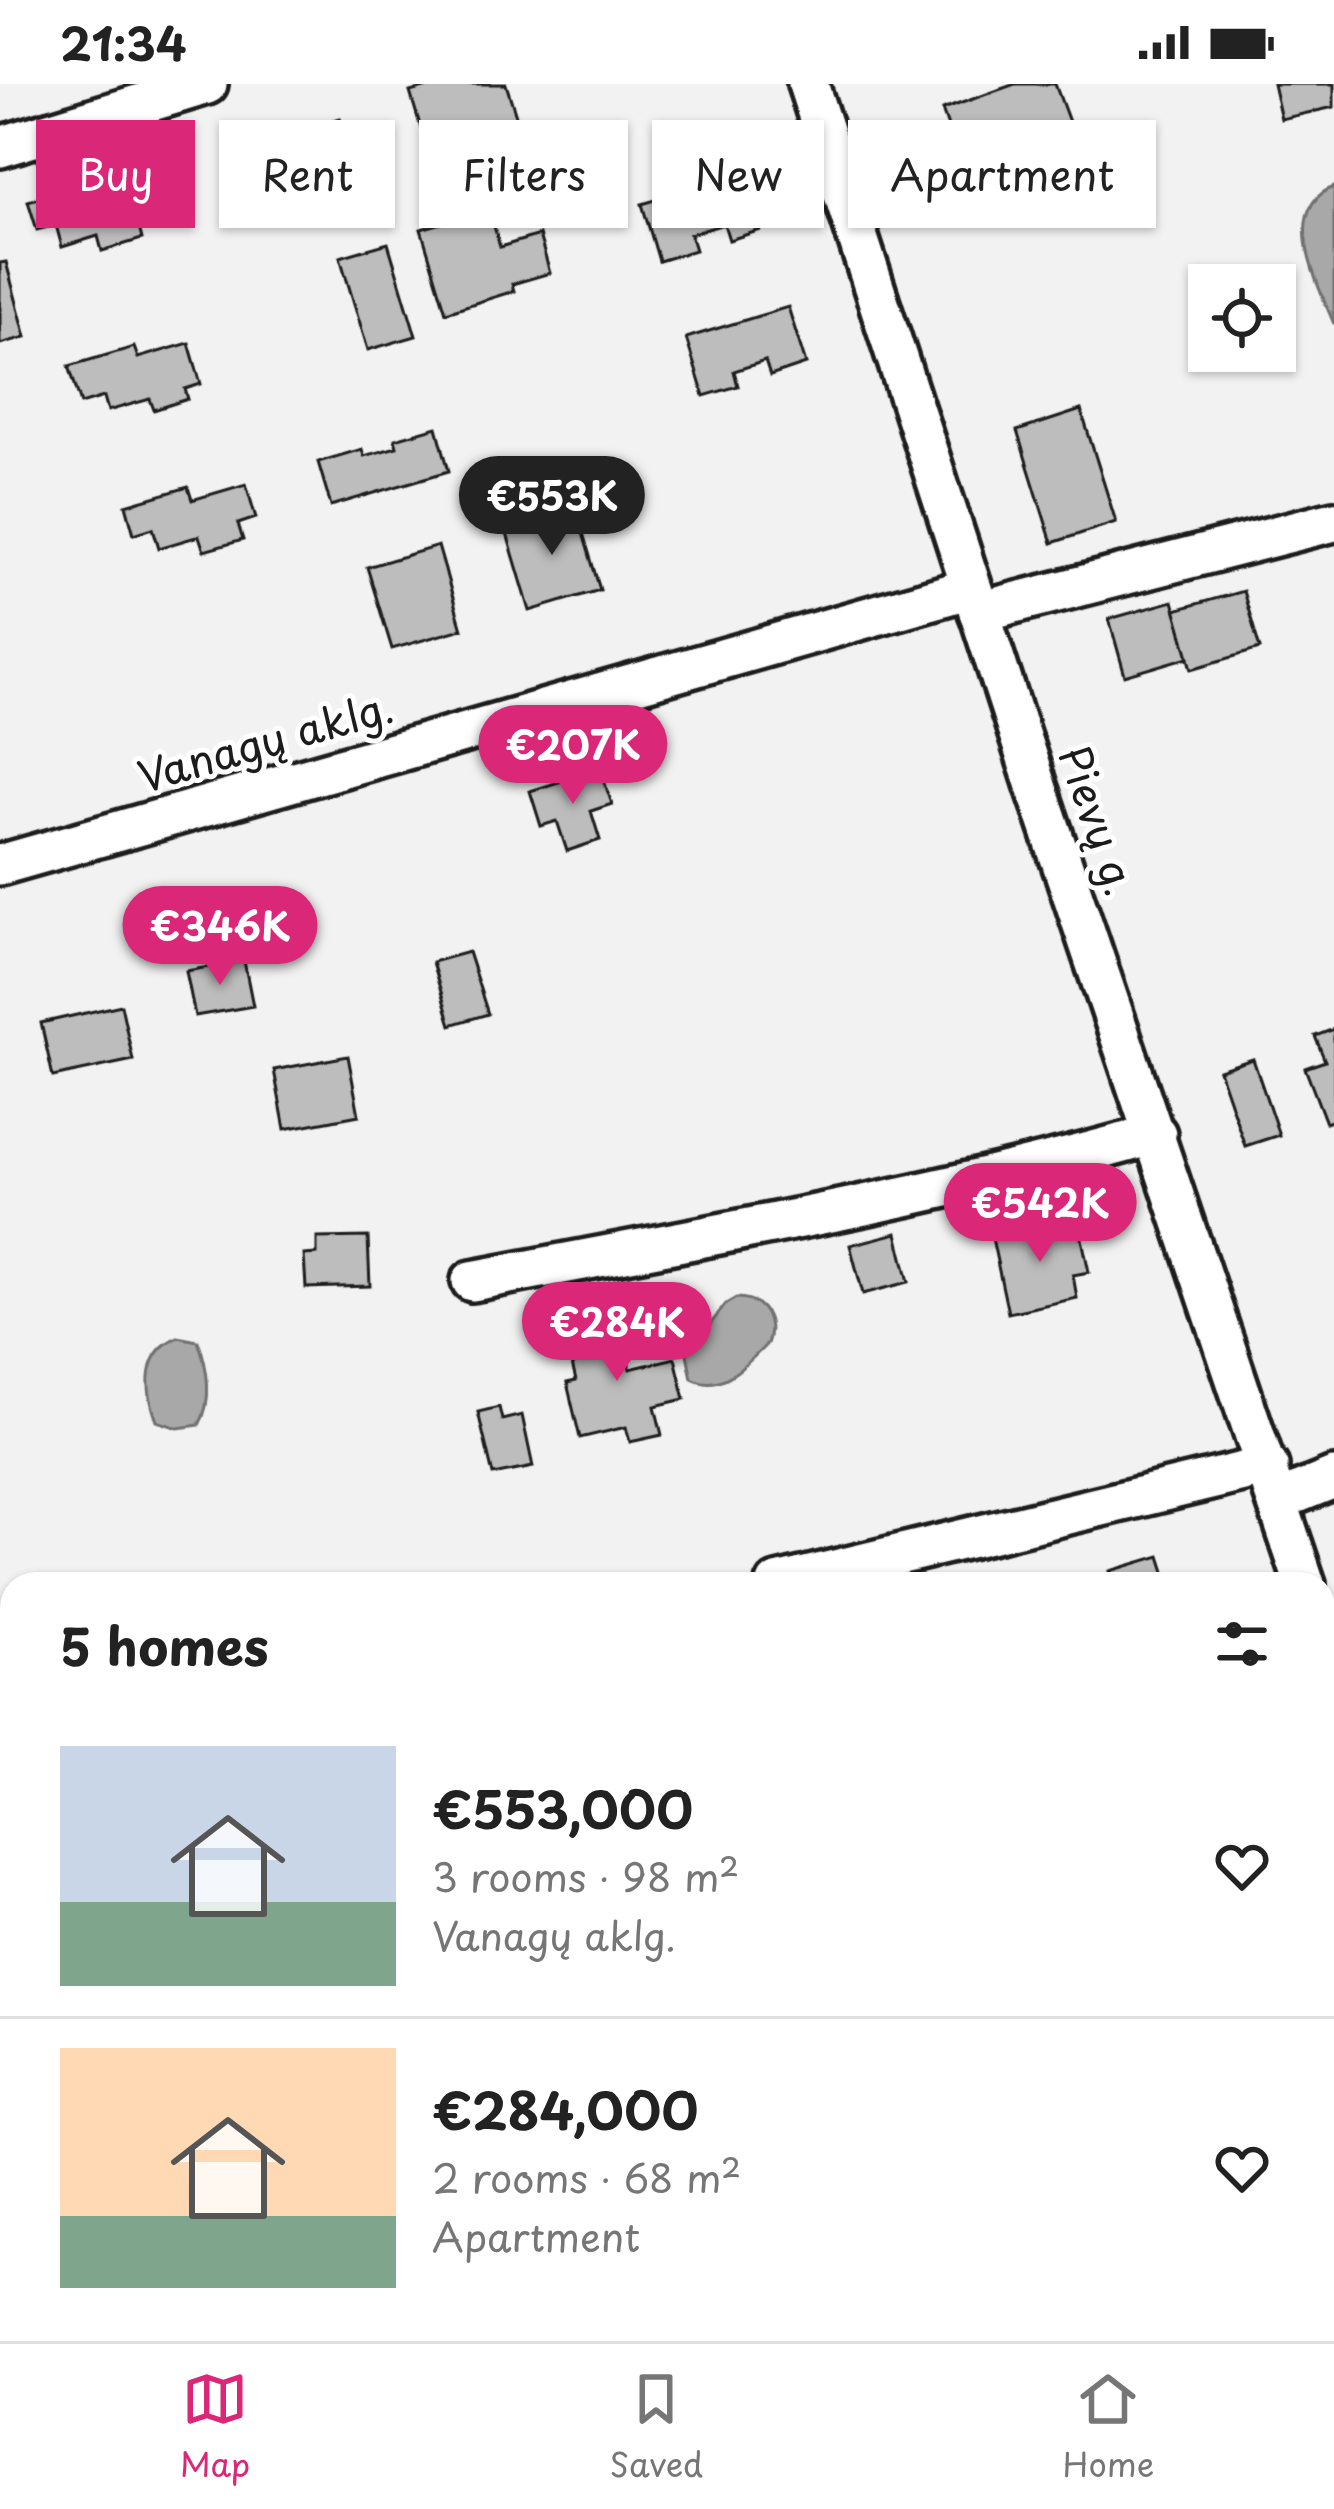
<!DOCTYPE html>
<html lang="en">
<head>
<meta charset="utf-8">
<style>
	body { margin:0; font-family:"Playpen Sans",sans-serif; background:#f6f6f6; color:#222; height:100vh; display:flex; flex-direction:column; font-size:45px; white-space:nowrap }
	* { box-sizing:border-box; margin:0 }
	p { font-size:39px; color:#767676 }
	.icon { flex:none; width:66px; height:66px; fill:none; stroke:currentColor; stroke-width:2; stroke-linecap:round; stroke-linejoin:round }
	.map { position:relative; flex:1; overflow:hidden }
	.side { position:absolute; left:0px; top:1488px; width:1335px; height:771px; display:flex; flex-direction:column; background:#fff; border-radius:36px 36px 0 0; box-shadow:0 3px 9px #0004 }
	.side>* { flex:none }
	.banner { position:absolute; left:36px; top:36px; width:1263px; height:108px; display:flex; gap:24px }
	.tools { position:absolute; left:1188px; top:180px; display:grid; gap:24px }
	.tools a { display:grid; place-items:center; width:108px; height:108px; border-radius:0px; background:#fff; box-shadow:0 3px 9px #0004; font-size:60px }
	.price { position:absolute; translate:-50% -102px; padding:0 27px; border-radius:42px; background:#db2777; color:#fff; font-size:39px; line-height:78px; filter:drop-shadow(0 3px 6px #0008) }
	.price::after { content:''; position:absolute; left:50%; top:72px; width:36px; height:27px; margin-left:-18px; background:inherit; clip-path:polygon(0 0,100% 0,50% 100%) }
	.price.selected { background:#222; color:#fff }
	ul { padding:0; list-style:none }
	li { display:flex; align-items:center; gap:36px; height:300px; padding:0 60px }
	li+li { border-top:3px solid #e0e0e0 }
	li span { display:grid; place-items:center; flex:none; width:336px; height:240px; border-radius:0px; color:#555 }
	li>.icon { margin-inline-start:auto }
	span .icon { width:144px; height:144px; fill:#fffc; stroke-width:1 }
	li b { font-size:51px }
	h2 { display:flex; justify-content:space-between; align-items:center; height:144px; padding:0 60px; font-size:51px }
	.pill { padding:0 42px; border-radius:0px; background:#fff; box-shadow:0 3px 9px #0004; font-size:42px; line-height:108px }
	.pill.selected { background:#db2777; color:#fff }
	.status { display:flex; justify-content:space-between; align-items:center; height:84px; padding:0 60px; background:#fff; direction:ltr }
	.status svg { height:33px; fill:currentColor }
	.menu { display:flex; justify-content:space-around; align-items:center; height:168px; border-top:3px solid #e0e0e0; background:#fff; font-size:33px; color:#767676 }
	.menu a { display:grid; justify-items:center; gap:6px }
	.menu .selected { color:#db2777 }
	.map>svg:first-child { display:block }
	.water { fill:#a8a8a8; stroke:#707070; stroke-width:3 }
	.building { fill:#bdbdbd; stroke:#1c1c1c; stroke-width:3 }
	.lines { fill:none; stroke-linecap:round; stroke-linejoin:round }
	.street-casing { stroke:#1c1c1c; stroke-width:48 }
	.street { stroke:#fff; stroke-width:39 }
	.labels { text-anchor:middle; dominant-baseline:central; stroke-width:10; stroke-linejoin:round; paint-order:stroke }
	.street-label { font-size:42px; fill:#1c1c1c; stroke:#fff }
</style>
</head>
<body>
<div class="status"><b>21:34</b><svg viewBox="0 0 49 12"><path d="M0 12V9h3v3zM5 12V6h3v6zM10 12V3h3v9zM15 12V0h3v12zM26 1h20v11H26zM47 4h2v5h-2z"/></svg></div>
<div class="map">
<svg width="1334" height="2257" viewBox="0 0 1334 2257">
	<rect width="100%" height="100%" fill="#f2f2f2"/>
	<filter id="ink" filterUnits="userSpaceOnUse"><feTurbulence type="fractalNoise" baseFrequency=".00833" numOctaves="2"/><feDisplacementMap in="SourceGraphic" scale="24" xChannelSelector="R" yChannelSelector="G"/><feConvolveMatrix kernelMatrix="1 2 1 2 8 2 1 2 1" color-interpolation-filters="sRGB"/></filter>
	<g filter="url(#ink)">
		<g class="water">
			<path d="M1334 103V240C1319 203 1278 124 1334 103Z"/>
			<path d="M736 1214C762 1214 776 1235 767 1260 747 1279 722 1310 692 1294L687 1270 726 1220Z"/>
			<path d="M178 1253 198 1257C208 1283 213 1317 199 1341L178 1344 157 1337C145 1305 142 1268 178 1253Z"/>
		</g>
		<g class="building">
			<path d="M438 0H506L519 41 428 68 410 8Z"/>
			<path d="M1015 0H1055L1072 46 963 85 942 26Z"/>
			<path d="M1273 0H1334V23L1281 35Z"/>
			<path d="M340 34 360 104 320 115 311 80 255 96 244 61Z"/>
			<path d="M743 90 761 146 729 156 724 140 690 150 695 166 659 177 642 120Z"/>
			<path d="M145 97 157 134 138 140 142 155 102 167 98 152 62 163 56 141 37 146 28 117 87 99 92 113Z"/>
			<path d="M489 125 500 163 539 151 550 189 512 200 514 207 446 228 421 145Z"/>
			<path d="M388 159 416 252 368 266 340 173Z"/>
			<path d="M6 178 26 253 0 260V179Z"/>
			<path d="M788 223 806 280 770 292 765 277 734 287 738 302 704 312 686 254Z"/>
			<path d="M189 259 201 300 185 305 188 315 154 326 150 315 108 327 104 313 81 320 69 282 134 263 138 274Z"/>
			<path d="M1081 326 1116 438 1052 459 1017 347Z"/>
			<path d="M437 343 449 387 331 422 318 378 362 365 364 372 397 363 395 355Z"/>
			<path d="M246 400 256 434 238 440 243 456 204 467 199 452 159 464 153 444 134 450 126 421 188 403 192 416Z"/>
			<path d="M575 422 600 506 530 527 505 443Z"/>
			<path d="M438 462 462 545 392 565 367 483Z"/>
			<path d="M1243 507 1260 565 1192 585 1175 526Z"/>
			<path d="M1173 517 1189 573 1125 592 1109 535Z"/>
			<path d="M600 685 612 720 591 727 600 756 567 767 557 737 541 742 530 707Z"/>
			<path d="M468 868 488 930 451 941 432 878Z"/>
			<path d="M244 877 253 922 195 932 186 887Z"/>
			<path d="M121 921 133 976 53 993 41 939Z"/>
			<path d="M1334 945V1036L1326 1039 1305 984 1325 977 1315 952Z"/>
			<path d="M348 972 359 1031 285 1045 274 986Z"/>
			<path d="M1253 975 1279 1051 1245 1062 1219 986Z"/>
			<path d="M1078 1136 1089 1188 1073 1191 1077 1214 1008 1229 992 1154Z"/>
			<path d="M897 1149 909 1198 863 1210 850 1161Z"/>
			<path d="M368 1153 370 1202 306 1204 304 1171 317 1170V1154Z"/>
			<path d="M618 1233 630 1285 675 1274 685 1315 655 1322 662 1351 630 1358 626 1343 580 1354 567 1299 576 1297 564 1246Z"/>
			<path d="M499 1323 502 1336 522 1331 533 1383 493 1391 478 1328Z"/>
			<path d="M1160 1472 1169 1500H1114L1110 1487Z"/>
			<path d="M1334 1973V2031L1323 2034V1976Z"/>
		</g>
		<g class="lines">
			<defs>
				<g id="street">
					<path d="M808 0 1035 699 1305 1500"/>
					<path d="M0 63 207 0"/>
					<path d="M979 528 1334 437"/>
					<path d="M0 781 971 504"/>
					<path d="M472 1197C702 1153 931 1114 1156 1050"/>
					<path d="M1280 1416 1334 1394"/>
					<path d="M777 1500 1268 1382"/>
					<path d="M1323 1557 1334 1593"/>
					<path d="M1323 1918 1334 1916"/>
					<path d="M0 2069 12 2134"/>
					<path d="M0 2195 12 2193"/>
				</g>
			</defs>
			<use href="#street" class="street-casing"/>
			<use href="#street" class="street"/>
		</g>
	</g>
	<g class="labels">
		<g class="street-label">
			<text transform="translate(265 656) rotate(-16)">Vanagų aklg.</text>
			<text transform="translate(1099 736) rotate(71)">Pievų g.</text>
		</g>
	</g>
</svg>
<div class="tools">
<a><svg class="icon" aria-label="locate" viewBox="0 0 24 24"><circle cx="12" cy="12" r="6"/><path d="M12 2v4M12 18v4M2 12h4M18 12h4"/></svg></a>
</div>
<b class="price selected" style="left:552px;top:474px">€553K</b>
<b class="price" style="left:573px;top:723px">€207K</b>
<b class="price" style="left:220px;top:904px">€346K</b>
<b class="price" style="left:1040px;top:1181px">€542K</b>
<b class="price" style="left:617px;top:1300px">€284K</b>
<div class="banner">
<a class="pill selected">Buy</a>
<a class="pill">Rent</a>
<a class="pill">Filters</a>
<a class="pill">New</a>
<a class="pill">Apartment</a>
</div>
<section class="side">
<h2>5 homes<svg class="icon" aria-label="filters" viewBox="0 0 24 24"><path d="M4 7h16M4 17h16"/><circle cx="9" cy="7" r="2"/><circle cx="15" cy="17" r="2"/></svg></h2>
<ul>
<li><span style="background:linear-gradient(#c9d6e8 65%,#7fa58c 0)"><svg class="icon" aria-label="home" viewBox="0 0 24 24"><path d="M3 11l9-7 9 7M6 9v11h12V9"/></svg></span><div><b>€553,000</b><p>3 rooms · 98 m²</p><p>Vanagų aklg.</p></div><svg class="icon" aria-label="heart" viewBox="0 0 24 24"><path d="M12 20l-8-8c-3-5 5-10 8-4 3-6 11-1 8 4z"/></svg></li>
<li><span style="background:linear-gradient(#ffd9b3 70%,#7fa58c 0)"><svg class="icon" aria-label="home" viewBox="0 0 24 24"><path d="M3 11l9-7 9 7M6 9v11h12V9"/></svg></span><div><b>€284,000</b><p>2 rooms · 68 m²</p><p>Apartment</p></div><svg class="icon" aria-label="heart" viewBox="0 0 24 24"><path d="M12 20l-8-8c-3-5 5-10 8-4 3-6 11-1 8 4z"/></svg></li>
</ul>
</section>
</div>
<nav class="menu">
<a class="selected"><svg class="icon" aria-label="map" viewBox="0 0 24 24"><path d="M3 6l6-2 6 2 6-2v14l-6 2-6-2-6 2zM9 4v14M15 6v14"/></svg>Map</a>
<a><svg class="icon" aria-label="saved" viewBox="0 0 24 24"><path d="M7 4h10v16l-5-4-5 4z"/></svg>Saved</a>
<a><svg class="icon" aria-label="home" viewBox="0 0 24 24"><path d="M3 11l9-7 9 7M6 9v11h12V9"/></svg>Home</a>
</nav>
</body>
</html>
